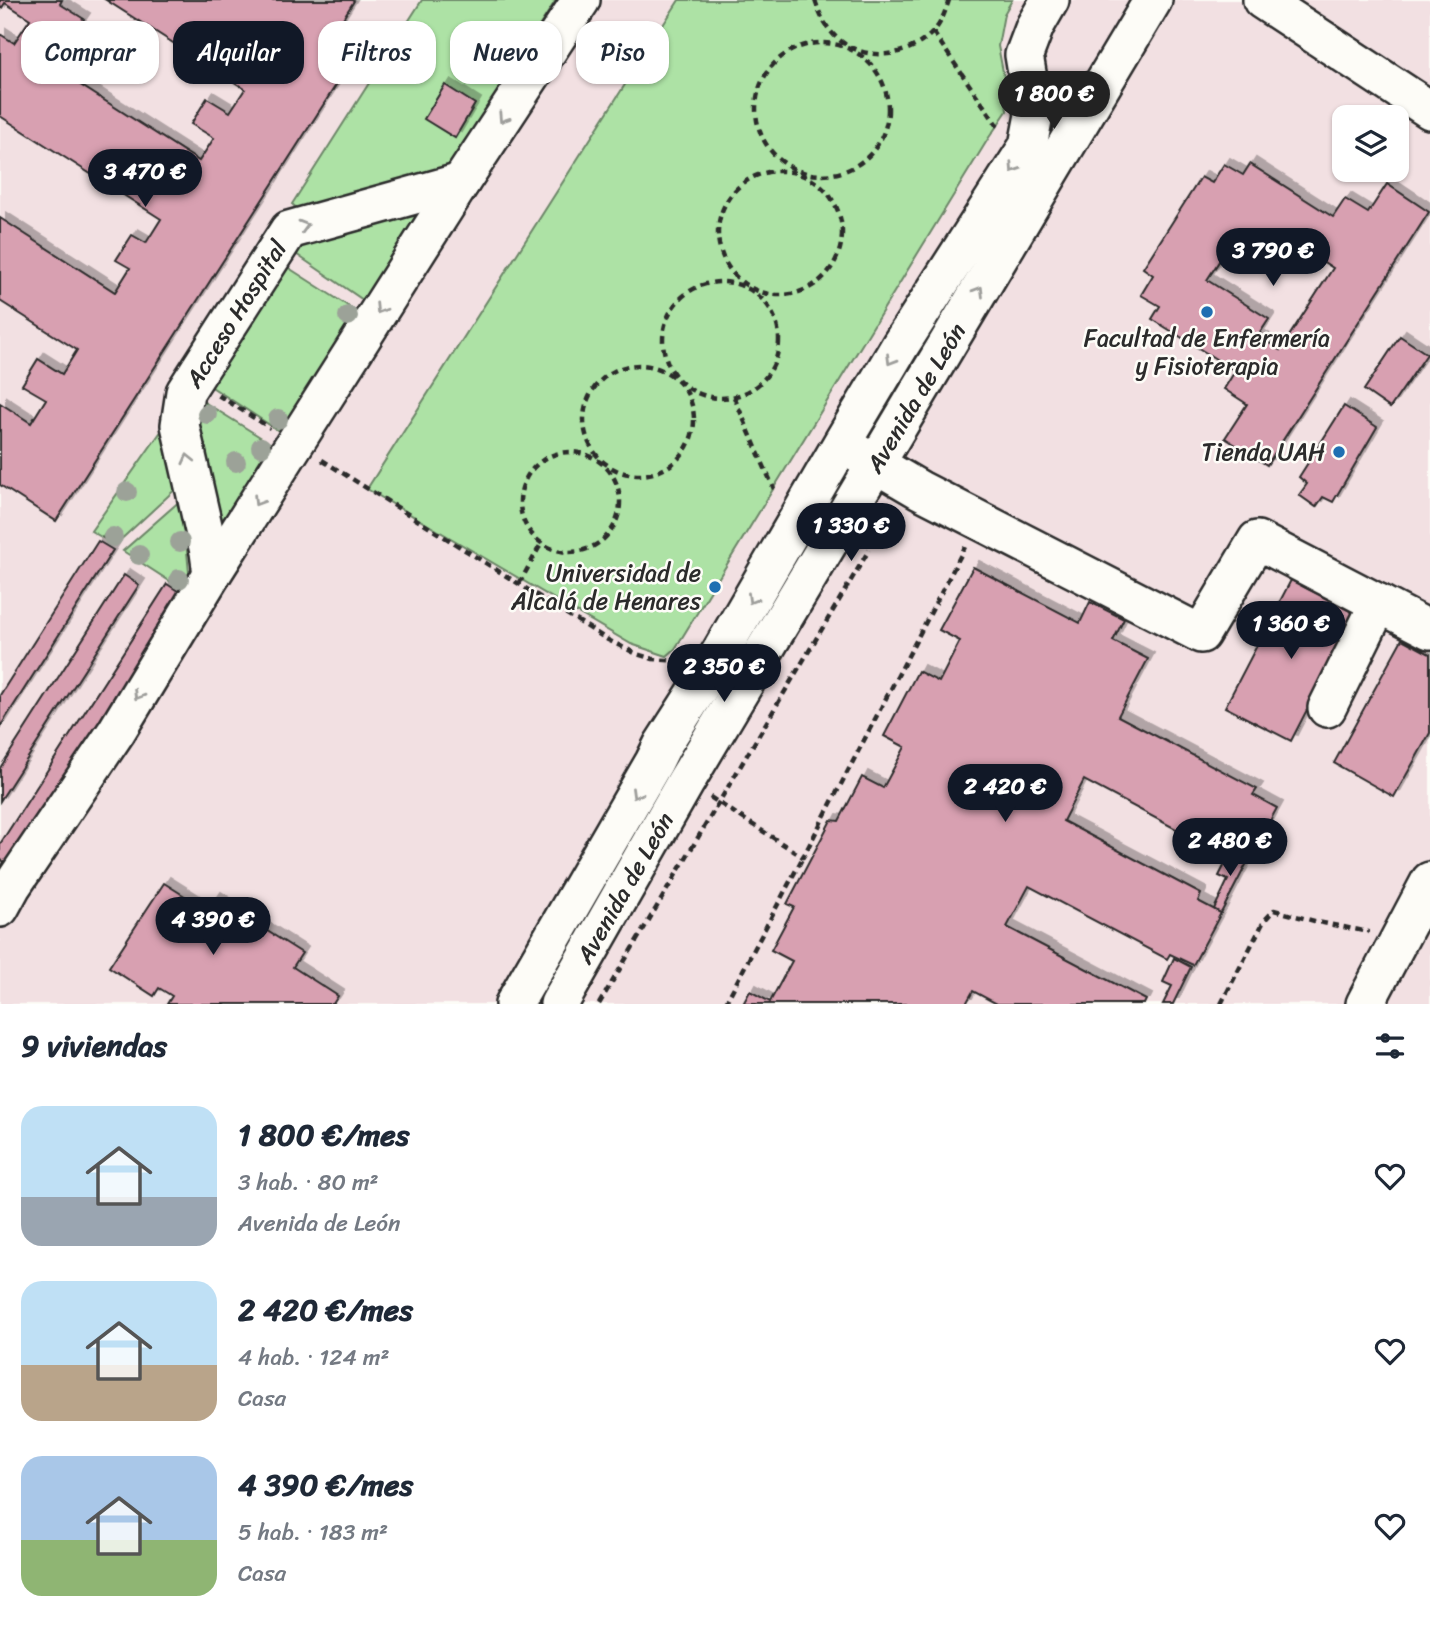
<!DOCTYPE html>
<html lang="es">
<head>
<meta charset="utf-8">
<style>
	body { margin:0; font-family:Sriracha,sans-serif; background:#f2f2f3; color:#1f2937; height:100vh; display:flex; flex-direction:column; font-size:26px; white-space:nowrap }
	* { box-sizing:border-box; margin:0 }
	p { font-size:23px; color:#747a83 }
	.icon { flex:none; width:38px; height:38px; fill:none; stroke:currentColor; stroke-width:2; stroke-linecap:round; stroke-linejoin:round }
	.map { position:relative; height:1004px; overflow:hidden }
	.panel { display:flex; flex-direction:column; background:#fff; flex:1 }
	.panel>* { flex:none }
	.hud { position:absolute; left:21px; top:21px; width:700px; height:63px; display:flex; gap:14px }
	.controls { position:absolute; left:1332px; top:105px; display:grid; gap:14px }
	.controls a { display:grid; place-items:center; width:77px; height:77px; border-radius:14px; background:#fff; box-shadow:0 2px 5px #0004; font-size:35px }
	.price { position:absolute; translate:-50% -60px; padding:0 16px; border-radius:24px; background:#111827; color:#fff; font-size:23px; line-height:46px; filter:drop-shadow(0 2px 4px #0008) }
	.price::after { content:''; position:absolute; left:50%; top:42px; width:21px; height:16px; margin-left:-10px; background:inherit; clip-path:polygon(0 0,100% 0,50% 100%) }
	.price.current { background:#222; color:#fff }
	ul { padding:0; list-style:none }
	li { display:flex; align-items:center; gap:21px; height:175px; padding:0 21px }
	li span { display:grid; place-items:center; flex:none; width:196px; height:140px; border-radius:21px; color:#555 }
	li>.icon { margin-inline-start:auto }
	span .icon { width:84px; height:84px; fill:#fffc; stroke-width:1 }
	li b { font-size:30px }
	h2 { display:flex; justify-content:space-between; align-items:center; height:84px; padding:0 21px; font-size:30px }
	.pill { padding:0 24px; border-radius:21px; background:#fff; box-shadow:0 2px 5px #0004; font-size:24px; line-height:63px }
	.pill.current { background:#111827; color:#fff }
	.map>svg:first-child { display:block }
	.built { fill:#f2e0e2; fill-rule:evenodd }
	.green { fill:#ade2a5; stroke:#6c8668; stroke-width:2 }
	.building { fill:#d8a0b1; stroke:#2b2b2b; stroke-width:2; fill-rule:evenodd; filter:url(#shadow) }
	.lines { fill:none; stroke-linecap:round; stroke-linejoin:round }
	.minor-casing { stroke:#2b2b2b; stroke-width:42 }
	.path { stroke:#2b2b2b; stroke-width:4.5; stroke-dasharray:7 5; stroke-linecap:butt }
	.minor { stroke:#fdfcf7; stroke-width:37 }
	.tree { fill:#9ca298 }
	.oneway { stroke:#9e9e9b }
	.poi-dot { fill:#1f6fb2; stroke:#fdfcf7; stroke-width:2.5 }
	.labels { text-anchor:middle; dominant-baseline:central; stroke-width:5; stroke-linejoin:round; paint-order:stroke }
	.street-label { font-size:24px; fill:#2b2b2b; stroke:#fdfcf7 }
	.poi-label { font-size:24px; fill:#2b2b2b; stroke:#fdfcf7; text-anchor:end }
</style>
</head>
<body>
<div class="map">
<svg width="1430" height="1004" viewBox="0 0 1430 1004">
	<defs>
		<filter id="shadow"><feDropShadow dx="6" dy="-6" stdDeviation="0" flood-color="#0004"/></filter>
	</defs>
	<rect width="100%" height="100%" fill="#fdfcf7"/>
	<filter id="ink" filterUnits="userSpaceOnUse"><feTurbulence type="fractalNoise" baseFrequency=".0143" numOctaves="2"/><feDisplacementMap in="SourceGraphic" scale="14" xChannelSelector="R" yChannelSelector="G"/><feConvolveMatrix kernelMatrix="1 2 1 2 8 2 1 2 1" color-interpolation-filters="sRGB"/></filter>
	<g filter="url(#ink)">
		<path class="built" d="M0 0H1430V1004H0ZM1344 117H1396V170H1344Z"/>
		<g class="green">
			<path d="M422 0H556L441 179 303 214 292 204Z"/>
			<path d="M679 0H1012L1004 14 998 46 1004 77 1007 111 988 139 675 649 667 656 631 644 367 489Z"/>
			<path d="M410 208 422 213 366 302 290 250 294 242Z"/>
			<path d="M278 261 359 313 282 433 201 380Z"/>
			<path d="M193 395 273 445 220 530 212 532Z"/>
			<path d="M167 423 180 485 115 545 91 531Z"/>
			<path d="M182 499 190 583 185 591 123 551Z"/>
		</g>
		<g class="building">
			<path d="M0 0H62L60 4 84 19 68 43 44 28 29 52 199 161 214 138 191 124 207 98 230 112 245 89 106 0H352L354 1 320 55 345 71 56 521 0 485V403L31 423 46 399 22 385 38 359 62 374 77 350 0 301V218L115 292 130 268 116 260 132 235 146 243 161 219 0 116V34L14 43 30 19 5 3 0 11Z"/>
			<path d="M445 85 475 104 455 138 424 119Z"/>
			<path d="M1224 164 1243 175 1250 164 1333 217 1345 199 1368 213 1387 184 1429 212 1267 465 1225 438 1247 404 1224 389 1235 371 1152 319 1160 306 1141 295 1153 275 1143 268 1201 177 1212 183ZM1238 232 1300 272 1311 254 1333 268 1280 350 1258 336 1269 319 1207 280Z"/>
			<path d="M1400 336 1427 354 1390 408 1364 390Z"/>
			<path d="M1344 406 1377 427 1333 502 1323 497 1316 507 1299 495 1307 484 1299 477Z"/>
			<path d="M98 541 113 550 0 727V695Z"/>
			<path d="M973 567 1080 623 1090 602 1124 619 1113 641 1148 659 1118 716 1257 789 1253 795 1277 808 1248 861 1225 848 1223 854 1084 780 1063 821 1201 894 1198 901 1221 913 1193 965 1170 954 1167 959 1029 886 1007 927 1146 1000 1144 1004H997L973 991 966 1004H743L750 991 770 1002 792 961 771 950 794 907 787 904 831 820 839 821 862 777 883 788 905 747 884 736 918 671 939 682 960 641 939 630Z"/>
			<path d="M124 575 139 585 0 801V768Z"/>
			<path d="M1291 580 1356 614 1291 741 1225 707Z"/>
			<path d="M167 584 184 595 10 866 0 859V844Z"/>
			<path d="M1402 639 1430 654V733L1394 797 1334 763Z"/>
			<path d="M1231 852 1248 861 1221 913 1214 909 1228 880 1219 876Z"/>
			<path d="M164 883 207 910 215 898 302 953 293 967 338 996 333 1004H167L172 996 159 988 154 996 109 967Z"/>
			<path d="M1174 958 1191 967 1173 1004H1163L1172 986 1163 982Z"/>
		</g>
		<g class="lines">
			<defs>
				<g id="minor">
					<path d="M1262 0 1430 110"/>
					<path d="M855 452 920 490 1201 634 1257 540 1430 630"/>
					<path d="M212 574 209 552 180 425 185 392 289 230 461 182"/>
					<path d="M1327 708 1379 603"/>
					<path d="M0 908 12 886 116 732 212 574 295 443 461 182 581 0"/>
					<path d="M514 1004 654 762 663 744 706 677 842 443 901 344 1028 146 1034 115 1024 55 1035 26 1050 0"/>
					<path d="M559 1004 685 783 1153 0"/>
					<path d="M1365 1004 1430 881"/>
				</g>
			</defs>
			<use href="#minor" class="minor-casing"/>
			<g class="path">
				<path d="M815 0C819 13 824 24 833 34 859 62 905 60 931 34 941 25 945 12 949 0"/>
				<path d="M933 32 997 125 1002 128"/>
				<circle cx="822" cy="109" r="66"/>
				<circle cx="780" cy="233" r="62"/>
				<circle cx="721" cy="340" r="58"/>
				<circle cx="639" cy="420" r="55"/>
				<path d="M218 395 270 428"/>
				<path d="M734 397 774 489"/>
				<circle cx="570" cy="502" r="50"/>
				<path d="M322 460 608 640 637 654 653 659 680 661"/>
				<path d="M519 584 541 544"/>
				<path d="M710 797 803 857 965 547"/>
				<path d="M599 1004 869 550"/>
				<path d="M725 1004 803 857"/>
				<path d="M1221 1004 1264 921 1274 910 1318 922 1369 932"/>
			</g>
			<use href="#minor" class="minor"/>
		</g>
		<g class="tree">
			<circle cx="348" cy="316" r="10"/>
			<circle cx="207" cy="414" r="10"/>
			<circle cx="278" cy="419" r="10"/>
			<circle cx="261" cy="447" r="10"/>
			<circle cx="236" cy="462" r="10"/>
			<circle cx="127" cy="492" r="10"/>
			<circle cx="113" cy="537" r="10"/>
			<circle cx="180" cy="542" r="10"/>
			<circle cx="139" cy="555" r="10"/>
			<circle cx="179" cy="579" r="10"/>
		</g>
		<defs><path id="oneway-chevron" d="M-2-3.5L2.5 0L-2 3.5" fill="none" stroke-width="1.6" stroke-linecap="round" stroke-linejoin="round" transform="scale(1.75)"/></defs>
		<g class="oneway">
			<use href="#oneway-chevron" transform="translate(503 118) rotate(123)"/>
			<use href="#oneway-chevron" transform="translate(1014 168) rotate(123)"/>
			<use href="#oneway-chevron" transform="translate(304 226) rotate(-16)"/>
			<use href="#oneway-chevron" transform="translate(979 291) rotate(-59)"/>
			<use href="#oneway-chevron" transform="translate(380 309) rotate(122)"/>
			<use href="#oneway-chevron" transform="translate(891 360) rotate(121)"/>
			<use href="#oneway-chevron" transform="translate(188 459) rotate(-103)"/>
			<use href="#oneway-chevron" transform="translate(258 501) rotate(122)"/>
			<use href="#oneway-chevron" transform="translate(752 599) rotate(120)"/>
			<use href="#oneway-chevron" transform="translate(138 695) rotate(121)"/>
			<use href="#oneway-chevron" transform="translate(636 794) rotate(120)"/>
		</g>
	</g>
	<g class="poi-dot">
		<circle cx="1207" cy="312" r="7"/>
		<circle cx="1339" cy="452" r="7"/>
		<circle cx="715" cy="587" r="7"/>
	</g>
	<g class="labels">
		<g class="street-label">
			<text transform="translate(236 314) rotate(-58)">Acceso Hospital</text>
			<text transform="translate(916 398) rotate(-59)">Avenida de León</text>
			<text transform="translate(625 888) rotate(-60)">Avenida de León</text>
		</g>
		<g class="poi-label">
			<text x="1207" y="338" text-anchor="middle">Facultad de Enfermería<tspan x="1207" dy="28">y Fisioterapia</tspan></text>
			<text x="1325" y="452">Tienda UAH</text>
			<text x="701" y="573">Universidad de<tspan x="701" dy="28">Alcalá de Henares</tspan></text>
		</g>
	</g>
</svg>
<div class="controls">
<a><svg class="icon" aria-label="layers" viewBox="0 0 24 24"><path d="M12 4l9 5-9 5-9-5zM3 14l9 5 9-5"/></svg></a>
</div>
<b class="price current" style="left:1054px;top:131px">1 800 €</b>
<b class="price" style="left:145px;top:209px">3 470 €</b>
<b class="price" style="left:1273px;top:288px">3 790 €</b>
<b class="price" style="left:851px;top:563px">1 330 €</b>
<b class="price" style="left:1291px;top:661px">1 360 €</b>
<b class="price" style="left:724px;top:704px">2 350 €</b>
<b class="price" style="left:1005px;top:824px">2 420 €</b>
<b class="price" style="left:1230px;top:878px">2 480 €</b>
<b class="price" style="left:213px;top:957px">4 390 €</b>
<div class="hud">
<a class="pill">Comprar</a>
<a class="pill current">Alquilar</a>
<a class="pill">Filtros</a>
<a class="pill">Nuevo</a>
<a class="pill">Piso</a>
</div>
</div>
<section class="panel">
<h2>9 viviendas<svg class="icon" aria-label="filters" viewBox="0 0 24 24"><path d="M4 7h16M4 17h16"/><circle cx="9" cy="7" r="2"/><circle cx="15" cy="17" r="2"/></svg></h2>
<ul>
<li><span style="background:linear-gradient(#bfe0f5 65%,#9aa5b1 0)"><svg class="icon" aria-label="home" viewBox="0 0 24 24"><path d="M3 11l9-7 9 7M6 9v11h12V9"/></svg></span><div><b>1 800 €/mes</b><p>3 hab. · 80 m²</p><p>Avenida de León</p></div><svg class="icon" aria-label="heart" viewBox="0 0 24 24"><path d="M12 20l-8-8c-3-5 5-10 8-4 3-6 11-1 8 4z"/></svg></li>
<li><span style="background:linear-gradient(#bfe0f5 60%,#b9a48a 0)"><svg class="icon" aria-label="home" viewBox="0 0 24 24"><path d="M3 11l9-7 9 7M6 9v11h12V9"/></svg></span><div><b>2 420 €/mes</b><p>4 hab. · 124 m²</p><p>Casa</p></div><svg class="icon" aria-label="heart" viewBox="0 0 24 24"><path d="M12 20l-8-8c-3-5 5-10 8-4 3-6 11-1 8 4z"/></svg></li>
<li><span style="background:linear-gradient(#a9c7e8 60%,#8fb573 0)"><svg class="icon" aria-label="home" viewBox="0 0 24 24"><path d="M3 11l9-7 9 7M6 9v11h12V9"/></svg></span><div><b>4 390 €/mes</b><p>5 hab. · 183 m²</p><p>Casa</p></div><svg class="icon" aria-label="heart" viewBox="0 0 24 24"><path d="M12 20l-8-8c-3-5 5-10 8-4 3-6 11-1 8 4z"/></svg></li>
</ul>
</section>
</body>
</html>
